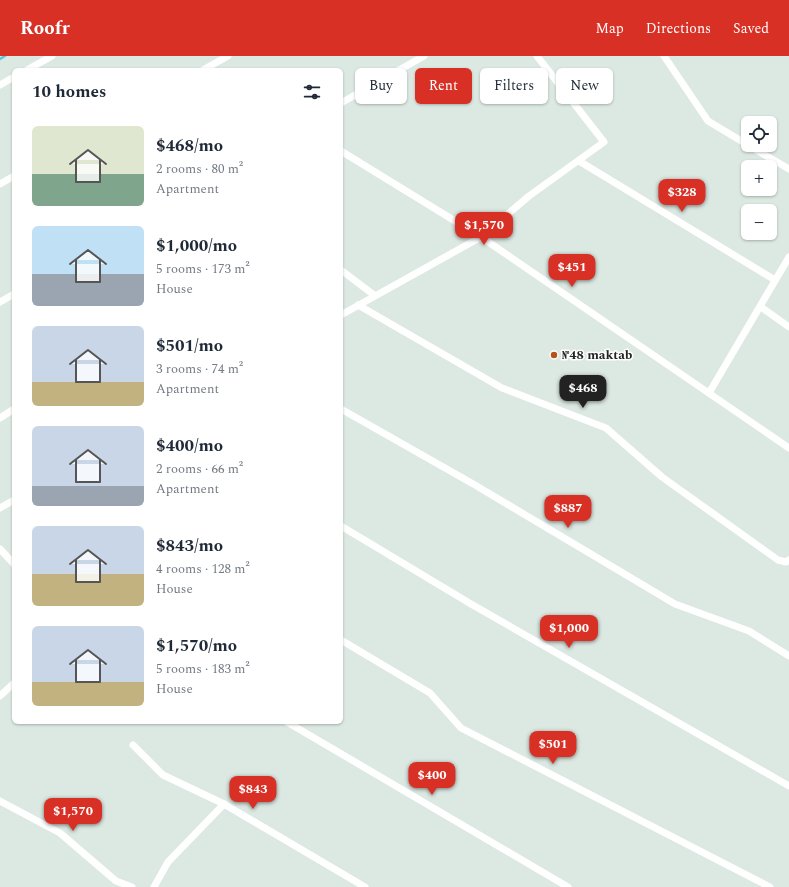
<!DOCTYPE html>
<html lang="en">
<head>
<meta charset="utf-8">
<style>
	body { margin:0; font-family:Spectral,serif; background:#f2f2f3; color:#1f2937; height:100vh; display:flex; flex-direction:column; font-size:15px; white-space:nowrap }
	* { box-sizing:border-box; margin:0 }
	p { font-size:13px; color:#747a83 }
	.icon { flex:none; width:22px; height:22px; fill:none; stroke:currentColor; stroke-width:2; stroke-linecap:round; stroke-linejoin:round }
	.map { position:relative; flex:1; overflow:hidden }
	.sheet { position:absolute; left:12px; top:12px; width:331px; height:656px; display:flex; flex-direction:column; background:#fff; border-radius:6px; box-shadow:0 1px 3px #0004 }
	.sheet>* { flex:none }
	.hud { position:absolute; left:355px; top:12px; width:374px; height:36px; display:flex; gap:8px }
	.fabs { position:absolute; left:741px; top:60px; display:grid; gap:8px }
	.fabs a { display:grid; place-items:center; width:36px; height:36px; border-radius:6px; background:#fff; box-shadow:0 1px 3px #0004; font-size:20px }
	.price { position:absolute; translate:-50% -34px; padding:0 9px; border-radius:8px; background:#d93025; color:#fff; font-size:13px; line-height:26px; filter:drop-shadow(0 1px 2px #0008) }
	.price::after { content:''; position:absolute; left:50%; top:24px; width:12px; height:9px; margin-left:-6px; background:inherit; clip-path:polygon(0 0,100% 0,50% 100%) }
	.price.selected { background:#222; color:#fff }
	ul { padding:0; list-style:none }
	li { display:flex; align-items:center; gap:12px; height:100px; padding:0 20px }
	li span { display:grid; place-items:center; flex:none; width:112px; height:80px; border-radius:6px; color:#555 }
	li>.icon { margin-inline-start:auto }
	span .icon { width:48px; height:48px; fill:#fffc; stroke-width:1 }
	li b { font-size:17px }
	h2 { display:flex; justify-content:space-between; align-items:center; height:48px; padding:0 20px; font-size:17px }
	.tag { padding:0 14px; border-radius:6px; background:#fff; box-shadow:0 1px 3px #0004; font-size:14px; line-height:36px }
	.tag.selected { background:#d93025; color:#fff }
	header { display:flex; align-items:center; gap:24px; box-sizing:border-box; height:56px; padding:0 20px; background:#d93025; color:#fff }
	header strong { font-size:19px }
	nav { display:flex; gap:22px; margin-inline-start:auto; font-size:14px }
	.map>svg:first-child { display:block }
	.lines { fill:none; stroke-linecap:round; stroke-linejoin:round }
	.stream { stroke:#5bc7d8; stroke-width:2.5 }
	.street { stroke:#fff; stroke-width:7 }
	.poi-dot { fill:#b6531c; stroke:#fff; stroke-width:1.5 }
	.labels { text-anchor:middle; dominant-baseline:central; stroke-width:3; stroke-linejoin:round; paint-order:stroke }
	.poi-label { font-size:13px; font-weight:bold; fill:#212623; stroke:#fff; text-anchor:start }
</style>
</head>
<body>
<header>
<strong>Roofr</strong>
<nav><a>Map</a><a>Directions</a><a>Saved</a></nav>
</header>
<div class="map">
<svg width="789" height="831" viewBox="0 0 789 831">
	<rect width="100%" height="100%" fill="#dce9e2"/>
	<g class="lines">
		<path class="stream" d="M0 3 5 0"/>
		<g class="street">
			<path d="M664 0 708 65 748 89"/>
			<path d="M27 14 52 0"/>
			<path d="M203 14 228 0"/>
			<path d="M0 29 14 21"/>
			<path d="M341 47 424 0"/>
			<path d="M748 89 789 113"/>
			<path d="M341 95 481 181 789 392"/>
			<path d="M579 105 775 224"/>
			<path d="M0 128 14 120"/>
			<path d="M341 214 374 239"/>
			<path d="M0 246 14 238"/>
			<path d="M358 249 502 332 606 372 662 421 778 504 786 506 789 504"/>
			<path d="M761 251 789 271"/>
			<path d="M341 259 481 181 529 140 604 86 537 0"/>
			<path d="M709 337 789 201"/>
			<path d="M341 353 475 429 675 548 749 575 789 600"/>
			<path d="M0 362 14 353"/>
			<path d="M0 452 14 444"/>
			<path d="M341 470 471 548 789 730"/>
			<path d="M0 493 14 508"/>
			<path d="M341 584 430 637 461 672 770 831"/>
			<path d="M0 640 14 627"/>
			<path d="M287 666 568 831"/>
			<path d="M133 689 163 719 224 748 365 831"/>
			<path d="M0 745 60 777 116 825 132 831"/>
			<path d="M154 831 168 806 224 748"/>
		</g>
	</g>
	<circle class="poi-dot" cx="554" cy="299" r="4"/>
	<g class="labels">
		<g class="poi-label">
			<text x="562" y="299">№48 maktab</text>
		</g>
	</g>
</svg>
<div class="fabs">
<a><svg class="icon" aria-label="locate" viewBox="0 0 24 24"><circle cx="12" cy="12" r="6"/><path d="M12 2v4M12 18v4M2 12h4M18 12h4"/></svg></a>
<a>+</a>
<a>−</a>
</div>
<b class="price" style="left:682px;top:157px">$328</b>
<b class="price" style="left:484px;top:190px">$1,570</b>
<b class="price" style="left:572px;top:232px">$451</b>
<b class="price selected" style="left:583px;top:353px">$468</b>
<b class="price" style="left:568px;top:473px">$887</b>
<b class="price" style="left:569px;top:593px">$1,000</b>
<b class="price" style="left:553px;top:709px">$501</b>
<b class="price" style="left:432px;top:740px">$400</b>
<b class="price" style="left:253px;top:754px">$843</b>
<b class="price" style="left:73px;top:776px">$1,570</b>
<div class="hud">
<a class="tag">Buy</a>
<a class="tag selected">Rent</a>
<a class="tag">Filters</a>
<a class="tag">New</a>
</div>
<section class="sheet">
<h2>10 homes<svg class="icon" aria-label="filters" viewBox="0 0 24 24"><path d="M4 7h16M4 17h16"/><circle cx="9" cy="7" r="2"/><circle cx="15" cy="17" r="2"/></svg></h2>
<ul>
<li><span style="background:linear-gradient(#dfe7d0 60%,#7fa58c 0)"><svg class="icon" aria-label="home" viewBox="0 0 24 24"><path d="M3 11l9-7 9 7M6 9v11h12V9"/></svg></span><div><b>$468/mo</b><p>2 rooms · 80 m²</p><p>Apartment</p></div></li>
<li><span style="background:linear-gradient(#bfe0f5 60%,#9aa5b1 0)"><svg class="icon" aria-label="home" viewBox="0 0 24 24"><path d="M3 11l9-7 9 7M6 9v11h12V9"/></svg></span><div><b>$1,000/mo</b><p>5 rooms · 173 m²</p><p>House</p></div></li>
<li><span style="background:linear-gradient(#c9d6e8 70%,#c2b280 0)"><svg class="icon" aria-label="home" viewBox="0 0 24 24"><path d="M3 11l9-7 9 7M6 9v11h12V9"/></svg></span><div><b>$501/mo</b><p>3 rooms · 74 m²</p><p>Apartment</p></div></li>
<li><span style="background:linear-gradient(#c9d6e8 75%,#9aa5b1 0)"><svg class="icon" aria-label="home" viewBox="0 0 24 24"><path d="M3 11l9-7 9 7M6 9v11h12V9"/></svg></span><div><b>$400/mo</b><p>2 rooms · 66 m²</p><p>Apartment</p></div></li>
<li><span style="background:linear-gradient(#c9d6e8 60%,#c2b280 0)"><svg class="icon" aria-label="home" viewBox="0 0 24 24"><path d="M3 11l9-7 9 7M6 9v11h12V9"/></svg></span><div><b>$843/mo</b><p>4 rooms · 128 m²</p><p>House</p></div></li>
<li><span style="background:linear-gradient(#c9d6e8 70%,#c2b280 0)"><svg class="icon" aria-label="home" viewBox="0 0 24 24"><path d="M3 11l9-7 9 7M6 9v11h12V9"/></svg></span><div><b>$1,570/mo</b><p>5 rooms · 183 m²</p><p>House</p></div></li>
</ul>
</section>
</div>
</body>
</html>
